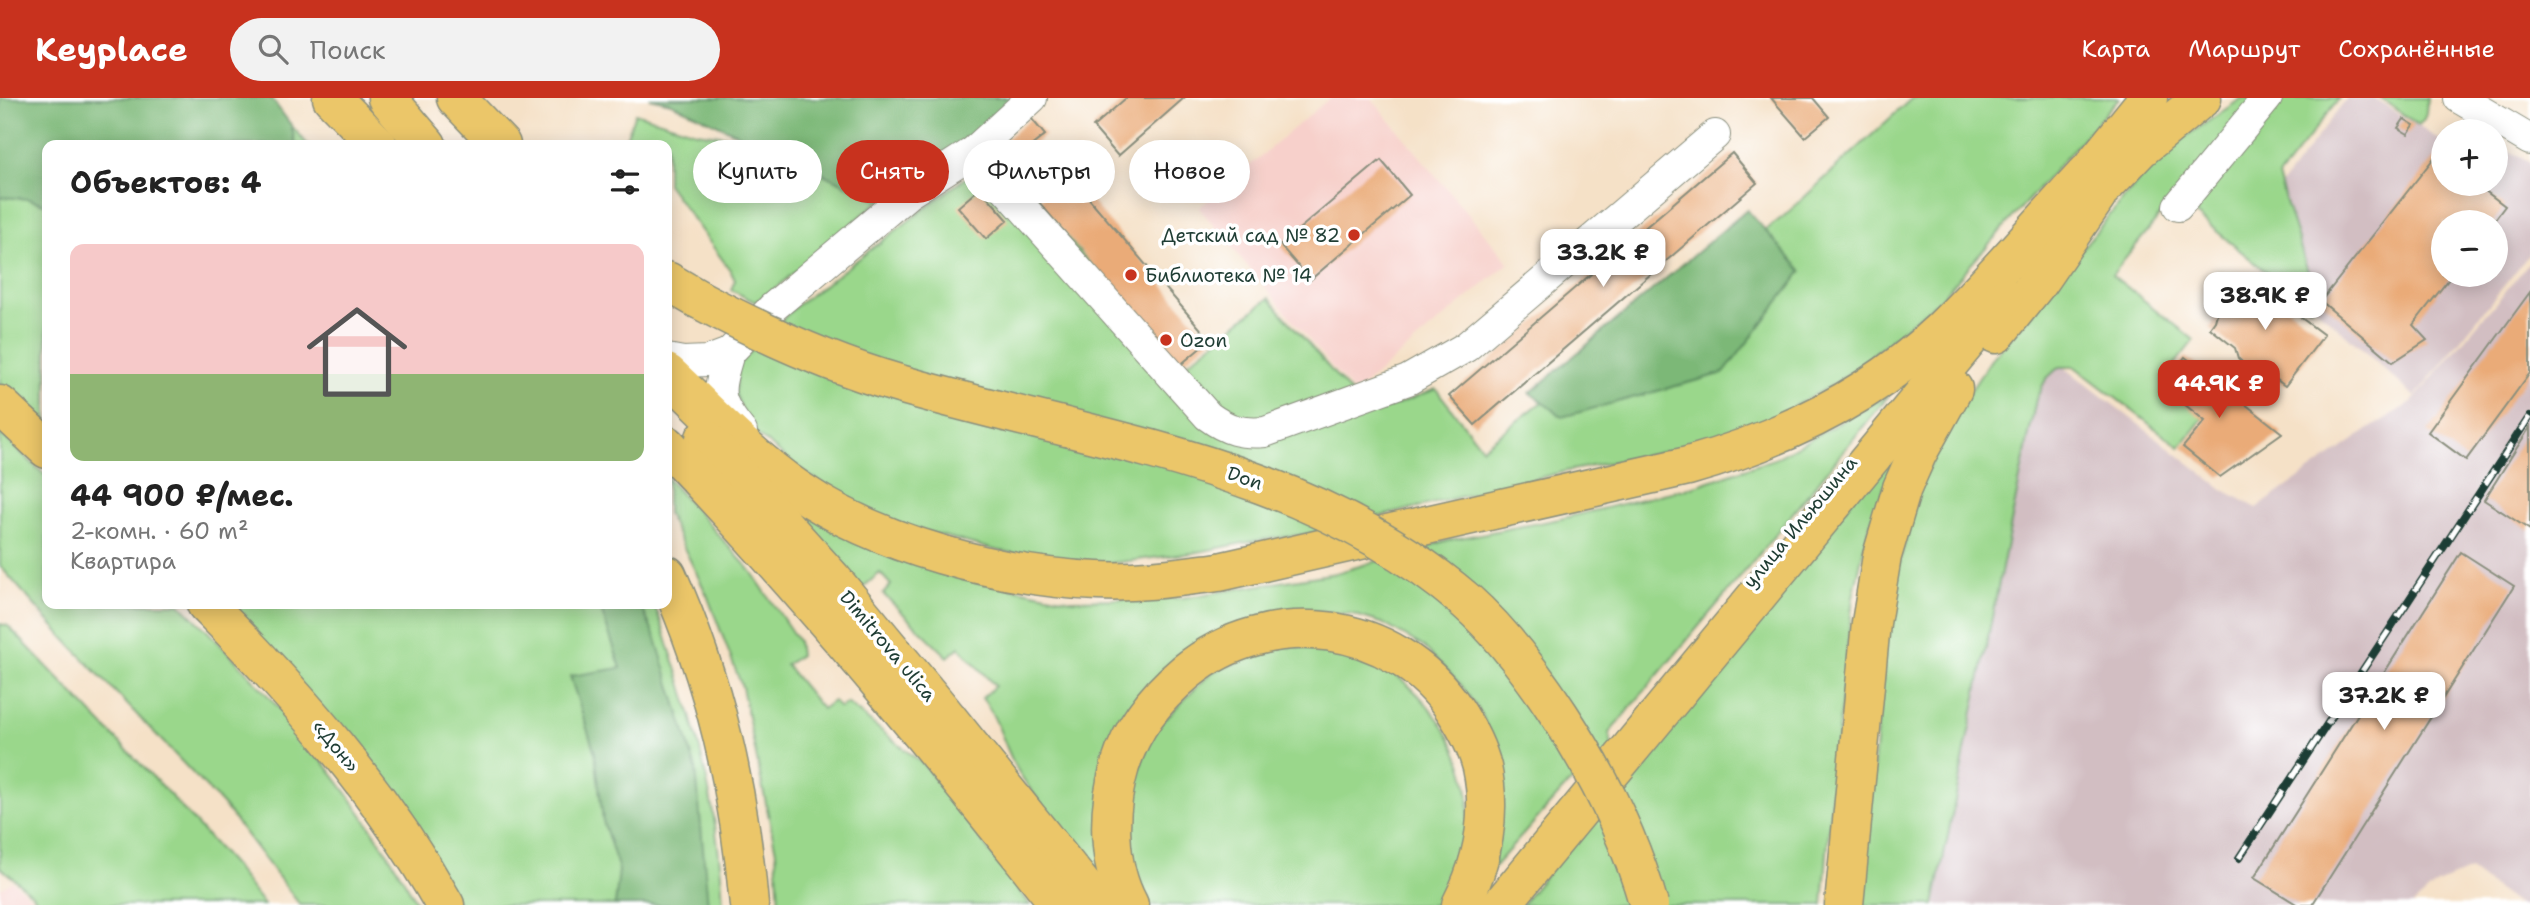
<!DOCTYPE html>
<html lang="ru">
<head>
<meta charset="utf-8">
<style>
	body { margin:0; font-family:"Shantell Sans",sans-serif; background:#f2f2f2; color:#222; height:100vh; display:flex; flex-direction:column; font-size:26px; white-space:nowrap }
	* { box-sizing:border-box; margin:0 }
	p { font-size:23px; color:#767676 }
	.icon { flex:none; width:38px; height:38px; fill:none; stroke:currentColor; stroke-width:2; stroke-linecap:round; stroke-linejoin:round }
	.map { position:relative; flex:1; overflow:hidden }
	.sheet { position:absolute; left:42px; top:42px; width:630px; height:469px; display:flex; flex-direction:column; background:#fff; border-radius:14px; box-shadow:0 4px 18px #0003 }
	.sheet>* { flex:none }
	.hud { position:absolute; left:693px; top:42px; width:665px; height:63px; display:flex; gap:14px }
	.fabs { position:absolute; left:2431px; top:21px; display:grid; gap:14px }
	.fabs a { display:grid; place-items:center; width:77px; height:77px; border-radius:50%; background:#fff; box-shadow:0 4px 18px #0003; font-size:35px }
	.price { position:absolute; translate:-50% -60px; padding:0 16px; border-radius:14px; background:#fff; color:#222; font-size:23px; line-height:46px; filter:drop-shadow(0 2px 4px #0008) }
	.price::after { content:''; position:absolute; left:50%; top:42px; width:21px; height:16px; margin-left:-10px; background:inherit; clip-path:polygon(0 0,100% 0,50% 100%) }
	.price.active { background:#c8321e; color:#fff }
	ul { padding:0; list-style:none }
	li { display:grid; align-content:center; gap:14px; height:371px; padding:0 28px }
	li span { display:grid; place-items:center; height:217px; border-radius:14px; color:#555 }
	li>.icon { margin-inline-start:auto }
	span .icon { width:126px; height:126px; fill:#fffc; stroke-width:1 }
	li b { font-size:30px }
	h2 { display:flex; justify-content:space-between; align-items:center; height:84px; padding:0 28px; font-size:30px }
	.pill { padding:0 24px; border-radius:32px; background:#fff; box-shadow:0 4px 18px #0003; font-size:24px; line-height:63px }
	.pill.active { background:#c8321e; color:#fff }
	header { display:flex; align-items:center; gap:42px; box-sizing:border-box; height:98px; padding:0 35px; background:#c8321e; color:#fff }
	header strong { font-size:33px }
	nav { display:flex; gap:38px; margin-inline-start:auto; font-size:24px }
	.search { width:490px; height:63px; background:#f2f2f2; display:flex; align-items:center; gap:18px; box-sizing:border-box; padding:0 24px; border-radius:38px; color:#767676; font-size:26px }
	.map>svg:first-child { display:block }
	.built { fill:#f7d0cb }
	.industrial { fill:#d2bec2; fill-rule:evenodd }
	.green { fill:#9ad78b; stroke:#5c8a60; stroke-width:2 }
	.forest { fill:#7bb877; stroke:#4d7a56; stroke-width:2 }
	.building { fill:#eaab78 }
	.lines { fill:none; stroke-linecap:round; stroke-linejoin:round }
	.minor-casing { stroke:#8a8f7e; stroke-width:32 }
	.highway-casing { stroke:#8a8f7e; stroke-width:41 }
	.minor { stroke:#fff; stroke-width:30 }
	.highway { stroke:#ebc669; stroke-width:38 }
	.rail-casing { stroke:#1f3d34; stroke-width:8 }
	.rail { stroke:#fff; stroke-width:5; stroke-dasharray:16; stroke-linecap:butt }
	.highway-bridge-casing { stroke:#8a8f7e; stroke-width:41; stroke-linecap:butt }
	.highway-bridge { stroke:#ebc669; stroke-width:38 }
	.poi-dot { fill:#c8321e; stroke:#fff; stroke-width:2.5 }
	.labels { text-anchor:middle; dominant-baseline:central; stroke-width:7; stroke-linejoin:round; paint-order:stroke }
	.poi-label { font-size:19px; fill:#1f3d34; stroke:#fff; text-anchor:start }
	.street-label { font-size:19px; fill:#1f3d34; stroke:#fff }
</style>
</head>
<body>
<header>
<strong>Keyplace</strong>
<div class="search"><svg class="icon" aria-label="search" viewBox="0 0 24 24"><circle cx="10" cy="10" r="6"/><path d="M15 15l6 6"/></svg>Поиск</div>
<nav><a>Карта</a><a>Маршрут</a><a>Сохранённые</a></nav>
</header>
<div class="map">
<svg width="2530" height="807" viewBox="0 0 2530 807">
	<rect width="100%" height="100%" fill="#fff"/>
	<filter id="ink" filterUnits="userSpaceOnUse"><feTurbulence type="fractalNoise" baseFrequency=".0143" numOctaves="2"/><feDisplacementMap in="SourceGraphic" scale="14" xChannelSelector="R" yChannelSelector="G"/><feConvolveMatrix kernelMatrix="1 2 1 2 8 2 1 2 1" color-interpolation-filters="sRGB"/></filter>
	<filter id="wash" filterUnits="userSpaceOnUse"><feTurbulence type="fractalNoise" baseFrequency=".00686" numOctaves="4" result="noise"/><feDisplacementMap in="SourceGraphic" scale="28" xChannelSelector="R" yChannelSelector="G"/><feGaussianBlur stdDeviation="1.57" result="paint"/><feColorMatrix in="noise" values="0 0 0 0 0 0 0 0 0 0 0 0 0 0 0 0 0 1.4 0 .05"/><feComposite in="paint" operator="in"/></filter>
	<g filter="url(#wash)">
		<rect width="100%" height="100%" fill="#f5e1c7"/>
		<g class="built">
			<path d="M1330 0H1371L1509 165 1354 295 1199 110Z"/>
			<path d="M12 783 30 798 38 807H0V791Z"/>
		</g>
		<g class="industrial">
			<path d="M2347 0H2373L2443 44V86H2496V45L2530 65V155L2415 299 2244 145 2247 132ZM2443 124H2496V177H2443Z"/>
			<path d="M2530 164V807H2518L2470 772 2437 786 2413 807H2183L2180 805 2179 807H1935L2033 300 2045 278 2059 265 2224 392 2257 410 2369 331 2412 304Z"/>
		</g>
		<g class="green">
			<path d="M0 0H268L308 47H47V331L0 287Z"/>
			<path d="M1912 0H2119L1940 201 1851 274 1831 288 1769 322 1704 346 1567 373 1307 436 1259 442 1193 455 1112 465H1072L995 452 887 423 805 375 750 331 735 295 739 265 795 209 965 80 1022 87 1180 271 1269 200 1368 315 1390 309 1436 291 1482 350 1784 118Z"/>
			<path d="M2242 0H2339L2278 79 2317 202 2310 210 2175 99 2112 177 2194 242 2168 275 2211 310 2180 349 2075 269H2059L2046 281 2036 301 1934 807H1860L1890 501 1921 384 1967 298 1994 257 2031 217 2053 185 2134 88 2153 65 2187 38Z"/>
			<path d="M2380 0H2427C2426 10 2428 21 2418 27Z"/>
			<path d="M635 15 696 34 762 43 884 99 778 188 755 204 731 192 735 182 730 172 667 86V47H629L625 43Z"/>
			<path d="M1889 297 1752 465 1609 635 1613 652 1568 686 1494 769 1491 643 1482 617 1461 587 1424 549 1382 525 1352 516 1316 513 1276 515 1177 557 1100 776C1073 743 1041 710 1018 673 1004 650 999 621 982 600L995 588 959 549 948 559 883 496 891 487 880 475 862 490 773 388 988 485 1072 502 1182 500 1336 475 1449 442 1560 421 1692 389 1774 361Z"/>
			<path d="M0 335 47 379V506H180C271 594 357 695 418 807H300L224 708 63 539 0 468Z"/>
			<path d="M1904 338 1868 432 1853 499 1833 679 1823 807H1521Z"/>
			<path d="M667 380 751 473 798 543 800 557 786 567 822 611 833 603 840 610 847 605 924 667 1030 807H779L776 754 742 589 707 497 667 415Z"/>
			<path d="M228 506H653C660 519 664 532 668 546 698 630 719 717 723 807H460Z"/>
			<path d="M0 526 8 528 172 699 233 767 264 807H41L32 796 0 769Z"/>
			<path d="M1282 548C1316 550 1350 552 1381 568 1402 579 1418 595 1432 613 1483 679 1476 736 1441 807H1143L1127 763 1129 698 1153 633 1212 574Z"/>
		</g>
		<g class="forest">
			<path d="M0 0H271L291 27 296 47H47V107L29 101 0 99Z"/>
			<path d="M649 0H1022L885 105 671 5Z"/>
			<path d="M1747 112 1802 173 1724 275 1562 319 1530 295Z"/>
			<path d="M599 506H640L656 541 696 671 708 807H615L619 772 603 723 595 655 570 578 621 570Z"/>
		</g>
		<g id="blocks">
			<g class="building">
				<path d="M1126 0H1184L1118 58 1093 29Z"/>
				<path d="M1771 0H1813L1829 19 1805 39Z"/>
				<path d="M1031 20 1045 37 1001 72 988 56Z"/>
				<path d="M2404 21 2414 27 2408 36 2398 30Z"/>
				<path d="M1732 55 1757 85 1475 327 1449 298Z"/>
				<path d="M2437 56 2443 60V86H2476L2505 108 2493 124H2443V177H2452L2413 227 2427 242 2393 264 2321 203Z"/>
				<path d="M1381 62 1410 97 1310 182 1280 147Z"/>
				<path d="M1069 77 1210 242 1179 268 1038 103Z"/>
				<path d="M980 90 1008 122 986 141 958 109Z"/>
				<path d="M2248 180 2324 237 2285 288 2264 272 2244 266 2238 260 2235 250 2210 230 2215 223 2221 202 2232 193 2239 192Z"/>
				<path d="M2530 194V275L2466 362 2428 334Z"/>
				<path d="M2185 259 2282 335 2220 379 2183 349 2205 323 2163 289Z"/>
				<path d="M2530 329V432L2484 402Z"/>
				<path d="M2461 454 2514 488 2312 807H2298L2254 780Z"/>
			</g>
		</g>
	</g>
	<g filter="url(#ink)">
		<use href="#blocks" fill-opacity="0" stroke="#8a8f7e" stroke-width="2"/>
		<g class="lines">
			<defs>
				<g id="minor">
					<path d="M2459 0 2530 42"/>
					<path d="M973 54 1208 318C1227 332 1241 336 1265 334L1408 282 1466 249 1715 37"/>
					<path d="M2178 108 2267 0"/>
					<path d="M729 255C717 295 715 301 742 334"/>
					<path d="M667 261 683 264 708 263 729 255 772 210 909 95 973 54 1032 0"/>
				</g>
				<g id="highway">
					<path d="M332 0 378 47"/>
					<path d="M387 0 427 47"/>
					<path d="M456 0 501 47"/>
					<path d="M2094 67 2148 0"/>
					<path d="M2078 115 2140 51 2202 0"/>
					<path d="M667 183 698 201"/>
					<path d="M1996 236 2038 184 2097 98"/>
					<path d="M667 275C709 314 750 359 797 391 878 447 1001 479 1098 483 1139 485 1179 479 1219 474L1688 368C1780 342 1870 299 1940 233 1992 183 2039 126 2089 73"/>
					<path d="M0 307 47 351"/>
					<path d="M705 340 833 482 941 612 1098 807"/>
					<path d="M667 347C806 493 935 649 1060 807"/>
					<path d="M667 477C715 584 739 690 749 807"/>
					<path d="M206 506C297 597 381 694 445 807"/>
					<path d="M1129 807C1107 766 1107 712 1120 668 1132 629 1155 600 1186 574 1269 506 1394 521 1455 612 1466 629 1477 649 1482 669 1492 716 1483 764 1461 807"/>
					<path d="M1501 807 2004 199"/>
					<path d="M1844 807 1871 525 1882 458 1902 390 1917 356 1953 291"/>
				</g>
			</defs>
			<use href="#minor" class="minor-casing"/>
			<use href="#highway" class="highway-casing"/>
			<use href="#minor" class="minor"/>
			<use href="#highway" class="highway"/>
			<defs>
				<path id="rail" d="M2239 760 2530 318"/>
			</defs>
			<use href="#rail" class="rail-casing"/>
			<use href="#rail" class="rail"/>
			<defs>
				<path id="highway-bridge" d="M698 201C762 235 827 265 896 285 1091 342 1306 365 1466 503 1502 535 1534 578 1560 618 1598 676 1630 740 1649 807"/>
			</defs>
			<use href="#highway-bridge" class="highway-bridge-casing"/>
			<use href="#highway-bridge" class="highway-bridge"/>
		</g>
	</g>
	<g class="poi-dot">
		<circle cx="1354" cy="137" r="7"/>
		<circle cx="1131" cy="177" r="7"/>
		<circle cx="1166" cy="242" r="7"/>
	</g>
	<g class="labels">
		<g class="poi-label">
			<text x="1340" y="137" text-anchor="end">Детский сад № 82</text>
			<text x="1145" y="177">Библиотека № 14</text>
			<text x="1180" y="242">Ozon</text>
		</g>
		<g class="street-label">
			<text transform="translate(1245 380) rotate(19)">Don</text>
			<text transform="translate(1800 424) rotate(-50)">улица Ильюшина</text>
			<text transform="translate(888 548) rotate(50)">Dimitrova ulica</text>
			<text transform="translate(336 648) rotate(51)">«Дон»</text>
		</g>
	</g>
</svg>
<div class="fabs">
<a>+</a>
<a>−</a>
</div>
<b class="price" style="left:1603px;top:191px">33.2K ₽</b>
<b class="price" style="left:2265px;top:234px">38.9K ₽</b>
<b class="price active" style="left:2219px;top:322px">44.9K ₽</b>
<b class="price" style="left:2384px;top:634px">37.2K ₽</b>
<div class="hud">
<a class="pill">Купить</a>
<a class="pill active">Снять</a>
<a class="pill">Фильтры</a>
<a class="pill">Новое</a>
</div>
<section class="sheet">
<h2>Объектов: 4<svg class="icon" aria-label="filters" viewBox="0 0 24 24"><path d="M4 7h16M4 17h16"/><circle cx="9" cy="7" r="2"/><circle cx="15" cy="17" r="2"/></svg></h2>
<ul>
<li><span style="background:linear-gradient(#f6c9c9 60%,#8fb573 0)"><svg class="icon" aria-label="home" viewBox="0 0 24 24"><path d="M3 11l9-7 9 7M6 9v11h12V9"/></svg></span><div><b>44 900 ₽/мес.</b><p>2-комн. · 60 m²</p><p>Квартира</p></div></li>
</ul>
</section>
</div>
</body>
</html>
